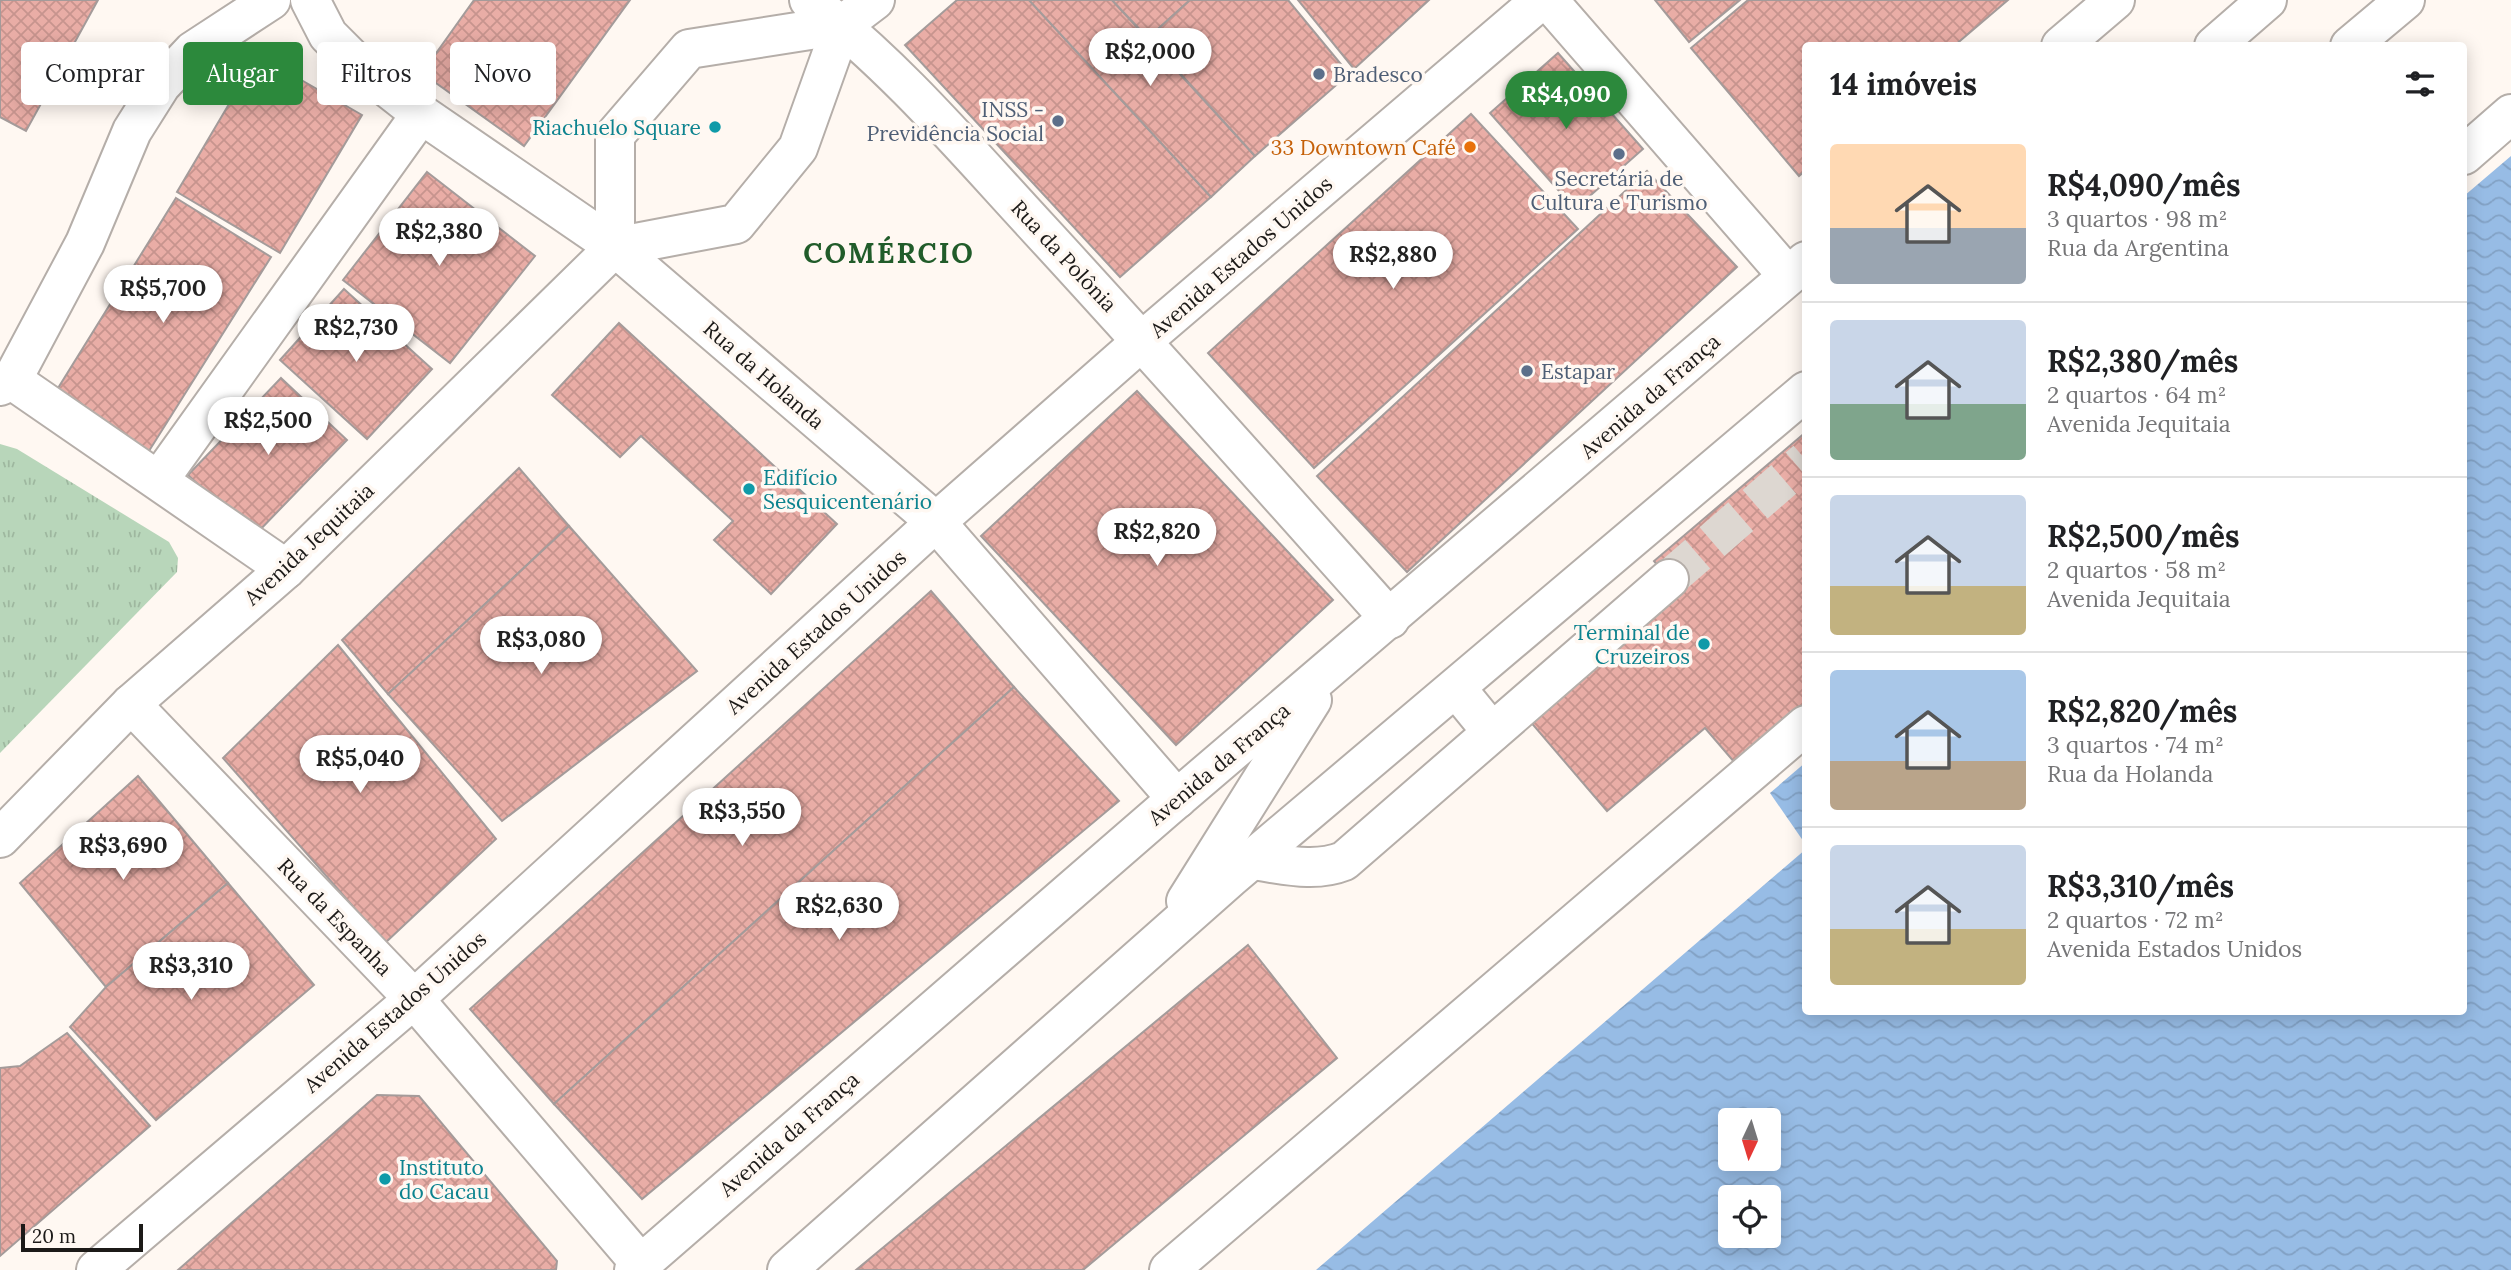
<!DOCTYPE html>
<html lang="pt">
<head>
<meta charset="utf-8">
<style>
	body { margin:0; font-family:Lora,serif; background:#f6f6f6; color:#202124; height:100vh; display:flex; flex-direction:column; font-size:26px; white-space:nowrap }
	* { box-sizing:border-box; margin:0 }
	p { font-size:23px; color:#757577 }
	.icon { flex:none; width:38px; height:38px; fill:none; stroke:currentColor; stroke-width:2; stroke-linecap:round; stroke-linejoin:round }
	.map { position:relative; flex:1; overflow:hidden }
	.drawer { position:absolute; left:1802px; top:42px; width:665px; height:973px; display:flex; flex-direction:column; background:#fff; border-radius:7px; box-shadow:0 4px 18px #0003 }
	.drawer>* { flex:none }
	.hud { position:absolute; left:21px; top:42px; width:665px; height:63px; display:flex; gap:14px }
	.needle { width:46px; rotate:184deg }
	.controls { position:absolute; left:1718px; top:1108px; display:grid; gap:14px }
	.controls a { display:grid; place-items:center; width:63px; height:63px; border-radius:7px; background:#fff; box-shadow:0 4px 18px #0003; font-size:35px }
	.scale { position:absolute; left:21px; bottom:18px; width:122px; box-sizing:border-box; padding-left:7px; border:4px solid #1c1a18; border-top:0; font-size:19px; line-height:24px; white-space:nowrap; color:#1c1a18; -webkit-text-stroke:5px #fff8f2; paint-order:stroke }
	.price { position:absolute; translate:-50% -60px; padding:0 16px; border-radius:24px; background:#fff; color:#222; font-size:23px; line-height:46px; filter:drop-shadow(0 2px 4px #0008) }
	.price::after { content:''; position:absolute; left:50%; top:42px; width:21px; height:16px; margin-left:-10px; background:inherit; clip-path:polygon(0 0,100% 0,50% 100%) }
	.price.on { background:#2c893c; color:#fff }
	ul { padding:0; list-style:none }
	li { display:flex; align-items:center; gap:21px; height:175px; padding:0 28px }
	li+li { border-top:2px solid #e0e0e0 }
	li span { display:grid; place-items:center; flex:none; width:196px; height:140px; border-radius:7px; color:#555 }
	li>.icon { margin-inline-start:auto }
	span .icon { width:84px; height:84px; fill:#fffc; stroke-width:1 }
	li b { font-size:30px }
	h2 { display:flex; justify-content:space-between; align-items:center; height:84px; padding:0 28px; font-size:30px }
	.tag { padding:0 24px; border-radius:7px; background:#fff; box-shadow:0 4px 18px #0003; font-size:24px; line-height:63px }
	.tag.on { background:#2c893c; color:#fff }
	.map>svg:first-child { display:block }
	.park { fill:url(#park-tufts) }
	.water { fill:url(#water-waves); fill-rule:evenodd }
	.building { fill:url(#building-cross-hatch); stroke:#a49b9a; stroke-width:2 }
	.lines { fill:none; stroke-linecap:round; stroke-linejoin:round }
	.minor-tunnel { stroke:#ddd7d1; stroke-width:38; stroke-dasharray:38 19; stroke-linecap:butt }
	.minor-casing { stroke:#b5aea9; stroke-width:42 }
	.major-casing { stroke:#b5aea9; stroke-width:42 }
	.minor { stroke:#fff; stroke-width:38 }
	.major { stroke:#fff; stroke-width:38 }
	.service-dot { fill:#5c6f8a; stroke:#fff8f2; stroke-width:2.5 }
	.culture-dot { fill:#0f9aa8; stroke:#fff8f2; stroke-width:2.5 }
	.food-dot { fill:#e8710a; stroke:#fff8f2; stroke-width:2.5 }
	.labels { text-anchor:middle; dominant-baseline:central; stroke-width:7; stroke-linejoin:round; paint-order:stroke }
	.service-label { font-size:21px; fill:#4e5e75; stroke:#fff8f2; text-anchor:start }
	.culture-label { font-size:21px; fill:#0d838f; stroke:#fff8f2; text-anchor:end }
	.food-label { font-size:21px; fill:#c56008; stroke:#fff8f2; text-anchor:end }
	.street-label { font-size:21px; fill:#1c1a18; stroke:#fff8f2 }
	.district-label { font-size:28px; font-weight:bold; letter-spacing:2px; fill:#215c2a; stroke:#fff8f2 }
</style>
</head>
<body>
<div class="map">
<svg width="2511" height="1270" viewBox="0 0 2511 1270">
	<defs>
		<pattern id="park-tufts" width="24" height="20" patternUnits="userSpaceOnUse" patternTransform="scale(1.75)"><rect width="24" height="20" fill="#b8d6ba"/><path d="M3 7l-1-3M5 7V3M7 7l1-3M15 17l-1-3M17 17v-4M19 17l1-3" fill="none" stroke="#9eb79f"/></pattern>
		<pattern id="water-waves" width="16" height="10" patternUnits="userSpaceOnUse" patternTransform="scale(1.75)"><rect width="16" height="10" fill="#97bce5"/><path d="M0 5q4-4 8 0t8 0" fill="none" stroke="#82a1c4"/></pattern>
		<pattern id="building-cross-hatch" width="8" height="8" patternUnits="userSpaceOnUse" patternTransform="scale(1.75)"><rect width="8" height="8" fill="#e9ada6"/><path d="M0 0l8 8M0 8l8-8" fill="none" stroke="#c7948e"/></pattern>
	</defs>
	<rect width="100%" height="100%" fill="#fff8f2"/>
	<path class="park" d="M0 444 17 449 169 542 178 558 177 572 0 753Z"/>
	<g class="water">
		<path d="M2511 156V1270H1316L1806 849V1012H2464V196ZM1731 1120H1769V1158H1731ZM1731 1197H1769V1236H1731Z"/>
		<path d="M1806 762V845L1770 793Z"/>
	</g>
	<g class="building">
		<path d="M0 0H98L26 131 0 117Z"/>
		<path d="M474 0H630L524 146 422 73Z"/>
		<path d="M957 0H1029L1211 197 1120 277 905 45Z"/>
		<path d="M1029 0H1112L1255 156 1211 197Z"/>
		<path d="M1112 0H1190L1148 38Z"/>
		<path d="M1190 0H1288L1349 74 1255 156 1148 38Z"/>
		<path d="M1298 0H1429L1354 69Z"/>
		<path d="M1655 0H1740L1689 42Z"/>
		<path d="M1748 0H2008L1954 46H1806V170L1799 176 1691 48Z"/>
		<path d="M1558 53 1643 149 1575 209 1490 113Z"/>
		<path d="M258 55 362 115 280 253 177 192Z"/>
		<path d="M1471 114 1578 229 1314 468 1208 353Z"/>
		<path d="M1647 171 1737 267 1407 572 1317 476Z"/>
		<path d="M427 172 535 256 450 363 343 280Z"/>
		<path d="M176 198 271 257 149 451 55 393Z"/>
		<path d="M344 289 432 369 367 439 280 360Z"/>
		<path d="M619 323 837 524 771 594 714 540 733 521 641 436 620 457 552 395Z"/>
		<path d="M281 378 347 440 254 536 188 475Z"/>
		<path d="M1137 391 1333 600 1176 745 981 536Z"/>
		<path d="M1806 432V703L1735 763 1705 728 1607 811 1522 712 1673 584 1654 561Z"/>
		<path d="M519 468 569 526 388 694 342 640Z"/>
		<path d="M569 526 697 671 502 821 388 694Z"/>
		<path d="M931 591 1014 687 554 1104 470 1009Z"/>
		<path d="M338 645 496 839 385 943 223 758Z"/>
		<path d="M1014 687 1119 801 642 1199 554 1104Z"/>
		<path d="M138 776 228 883 106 987 20 883Z"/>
		<path d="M228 883 314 985 156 1120 70 1027 106 987Z"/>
		<path d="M1248 945 1337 1058 1083 1270H856Z"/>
		<path d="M67 1033 150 1126 0 1256V1068L20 1066Z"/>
		<path d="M377 1095 419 1096 557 1261 556 1270H178Z"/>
	</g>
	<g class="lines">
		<path class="minor-tunnel" d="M1669 579 1806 460"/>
		<defs>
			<g id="minor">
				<path d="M310 0 328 35 356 63 421 114 615 247 936 522 1177 799"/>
				<path d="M809 0C895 66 965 149 1038 228 1157 357 1273 488 1390 619"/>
				<path d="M1548 0 1788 276"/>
				<path d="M2350 46 2405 0"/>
				<path d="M2464 155 2511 114"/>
				<path d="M12 380 286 569"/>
				<path d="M0 386 12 380 85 243 132 131 161 85 193 51 271 0"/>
				<path d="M159 480 421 114"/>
				<path d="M1456 688 1492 732"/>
				<path d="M131 704 414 999 640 1263"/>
				<path d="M1252 860C1283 864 1314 873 1344 861L1669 579"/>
				<path d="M1169 1270 1806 725"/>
			</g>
			<g id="major">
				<path d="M2061 46 2115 0"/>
				<path d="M2214 46 2267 0"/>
				<path d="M615 247V135L689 49 842 25 875 0"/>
				<path d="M615 247 736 224 798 148 842 25"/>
				<path d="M0 838 131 704 286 569 615 247"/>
				<path d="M1186 901 1312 700"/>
				<path d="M96 1270 414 999 936 522 1142 341 1541 0"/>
				<path d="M634 1270 1165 809 1806 261"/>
				<path d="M787 1270 1230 878 1806 391"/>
			</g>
		</defs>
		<use href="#minor" class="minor-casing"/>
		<use href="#major" class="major-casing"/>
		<use href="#minor" class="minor"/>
		<use href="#major" class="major"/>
	</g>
	<g class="service-dot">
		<circle cx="1319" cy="74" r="7"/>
		<circle cx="1058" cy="121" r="7"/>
		<circle cx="1619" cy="154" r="7"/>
		<circle cx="1527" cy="371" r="7"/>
	</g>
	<g class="culture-dot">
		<circle cx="715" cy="127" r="7"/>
		<circle cx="749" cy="489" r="7"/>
		<circle cx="1704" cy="644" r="7"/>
		<circle cx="385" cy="1179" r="7"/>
	</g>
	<circle class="food-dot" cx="1470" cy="147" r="7"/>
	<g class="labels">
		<g class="service-label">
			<text x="1333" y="74">Bradesco</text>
			<text x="1044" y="109" text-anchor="end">INSS -<tspan x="1044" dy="24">Previdência Social</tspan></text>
			<text x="1619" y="178" text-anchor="middle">Secretária de<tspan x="1619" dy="24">Cultura e Turismo</tspan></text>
			<text x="1541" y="371">Estapar</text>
		</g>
		<g class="culture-label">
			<text x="701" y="127">Riachuelo Square</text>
			<text x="763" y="477" text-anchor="start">Edifício<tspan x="763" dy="24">Sesquicentenário</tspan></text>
			<text x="1690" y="632">Terminal de<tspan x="1690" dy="24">Cruzeiros</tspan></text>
			<text x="399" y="1167" text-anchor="start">Instituto<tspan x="399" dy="24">do Cacau</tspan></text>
		</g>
		<g class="food-label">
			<text x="1456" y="147">33 Downtown Café</text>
		</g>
		<g class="street-label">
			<text transform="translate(1064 256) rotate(47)">Rua da Polônia</text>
			<text transform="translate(1241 257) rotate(-41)">Avenida Estados Unidos</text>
			<text transform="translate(764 375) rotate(41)">Rua da Holanda</text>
			<text transform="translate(1650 396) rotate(-41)">Avenida da França</text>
			<text transform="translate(309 544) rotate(-43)">Avenida Jequitaia</text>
			<text transform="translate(816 632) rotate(-42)">Avenida Estados Unidos</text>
			<text transform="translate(1219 764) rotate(-40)">Avenida da França</text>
			<text transform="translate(335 917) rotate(46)">Rua da Espanha</text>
			<text transform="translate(395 1012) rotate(-41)">Avenida Estados Unidos</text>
			<text transform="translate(789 1134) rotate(-41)">Avenida da França</text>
		</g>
		<g class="district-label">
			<text x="889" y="253">COMÉRCIO</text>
		</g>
	</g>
</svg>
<div class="controls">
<a><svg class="needle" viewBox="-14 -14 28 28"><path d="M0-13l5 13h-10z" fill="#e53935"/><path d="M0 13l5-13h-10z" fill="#757577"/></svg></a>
<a><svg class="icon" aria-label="locate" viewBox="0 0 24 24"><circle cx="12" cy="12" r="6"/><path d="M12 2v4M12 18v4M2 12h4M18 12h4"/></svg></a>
</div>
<div class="scale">20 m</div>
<b class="price" style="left:1150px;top:88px">R$2,000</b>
<b class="price on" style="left:1566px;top:131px">R$4,090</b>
<b class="price" style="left:439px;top:268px">R$2,380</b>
<b class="price" style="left:1393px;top:291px">R$2,880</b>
<b class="price" style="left:163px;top:325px">R$5,700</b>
<b class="price" style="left:356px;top:364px">R$2,730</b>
<b class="price" style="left:268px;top:457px">R$2,500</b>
<b class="price" style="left:1157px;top:568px">R$2,820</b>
<b class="price" style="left:541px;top:676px">R$3,080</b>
<b class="price" style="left:360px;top:795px">R$5,040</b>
<b class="price" style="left:742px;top:848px">R$3,550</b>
<b class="price" style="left:123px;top:882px">R$3,690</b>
<b class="price" style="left:839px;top:942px">R$2,630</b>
<b class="price" style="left:191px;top:1002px">R$3,310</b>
<div class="hud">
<a class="tag">Comprar</a>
<a class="tag on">Alugar</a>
<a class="tag">Filtros</a>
<a class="tag">Novo</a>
</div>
<section class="drawer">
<h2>14 imóveis<svg class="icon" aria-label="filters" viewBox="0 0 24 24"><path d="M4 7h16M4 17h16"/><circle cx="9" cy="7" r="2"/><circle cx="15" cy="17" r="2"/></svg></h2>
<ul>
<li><span style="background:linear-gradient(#ffd9b3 60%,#9aa5b1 0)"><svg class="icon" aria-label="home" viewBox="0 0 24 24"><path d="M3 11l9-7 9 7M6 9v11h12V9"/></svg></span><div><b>R$4,090/mês</b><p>3 quartos · 98 m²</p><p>Rua da Argentina</p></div></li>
<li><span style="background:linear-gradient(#c9d6e8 60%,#7fa58c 0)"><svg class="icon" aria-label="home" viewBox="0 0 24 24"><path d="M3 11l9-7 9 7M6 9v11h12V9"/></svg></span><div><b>R$2,380/mês</b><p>2 quartos · 64 m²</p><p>Avenida Jequitaia</p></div></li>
<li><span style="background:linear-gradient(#c9d6e8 65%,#c2b280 0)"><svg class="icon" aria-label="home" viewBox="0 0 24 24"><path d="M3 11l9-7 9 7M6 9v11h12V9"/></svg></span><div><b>R$2,500/mês</b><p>2 quartos · 58 m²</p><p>Avenida Jequitaia</p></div></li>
<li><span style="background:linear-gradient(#a9c7e8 65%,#b9a48a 0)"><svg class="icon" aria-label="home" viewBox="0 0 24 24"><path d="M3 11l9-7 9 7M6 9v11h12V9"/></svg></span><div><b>R$2,820/mês</b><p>3 quartos · 74 m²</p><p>Rua da Holanda</p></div></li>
<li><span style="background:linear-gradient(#c9d6e8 60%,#c2b280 0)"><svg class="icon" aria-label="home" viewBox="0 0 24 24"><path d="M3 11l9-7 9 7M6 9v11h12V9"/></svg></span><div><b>R$3,310/mês</b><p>2 quartos · 72 m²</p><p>Avenida Estados Unidos</p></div></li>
</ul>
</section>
</div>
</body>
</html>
